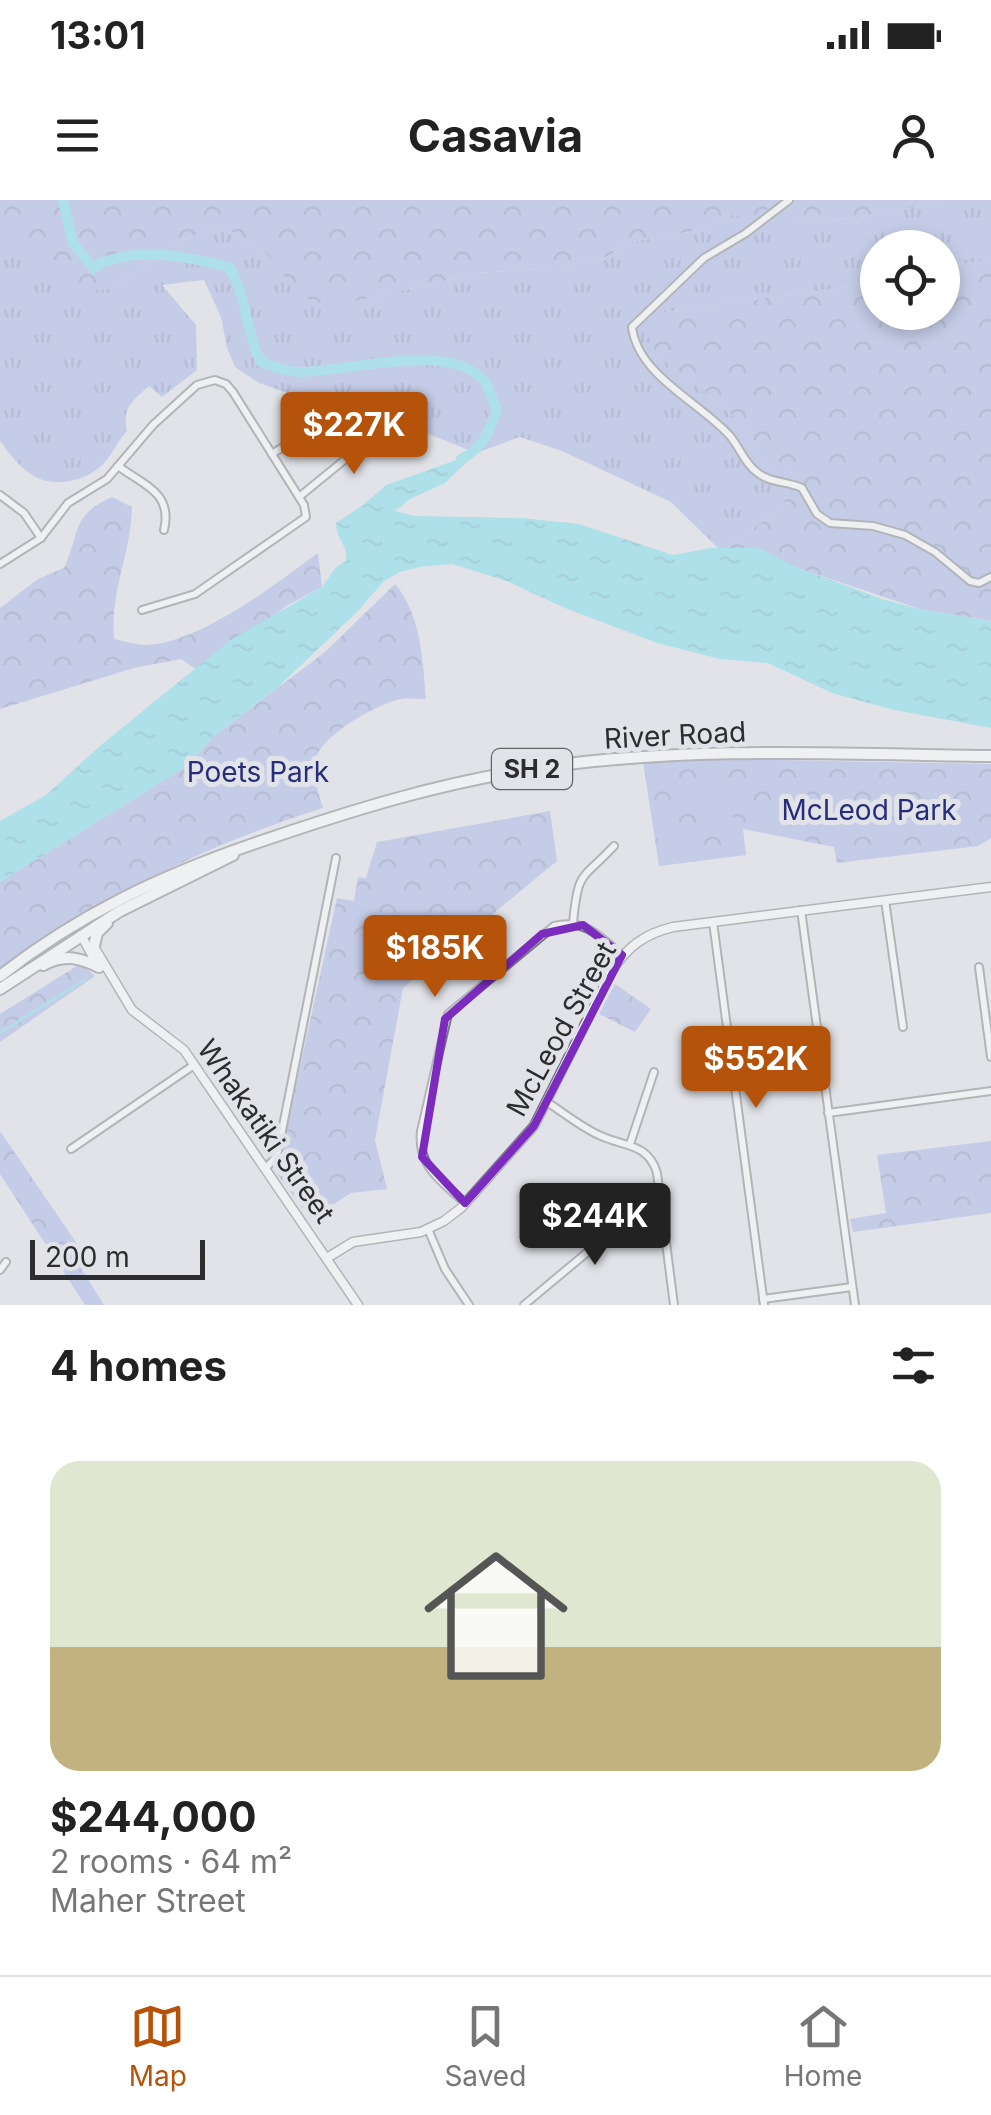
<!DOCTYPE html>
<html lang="en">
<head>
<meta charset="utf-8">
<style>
	body { margin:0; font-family:Inter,sans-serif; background:#f2f2f2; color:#222; height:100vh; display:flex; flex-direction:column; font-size:38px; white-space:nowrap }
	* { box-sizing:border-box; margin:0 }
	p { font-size:32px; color:#767676 }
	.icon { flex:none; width:55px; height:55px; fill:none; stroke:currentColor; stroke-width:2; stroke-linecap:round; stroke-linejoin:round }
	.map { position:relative; height:1105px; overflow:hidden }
	.sheet { display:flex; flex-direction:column; background:#fff; flex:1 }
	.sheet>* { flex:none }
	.tools { position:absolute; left:860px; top:30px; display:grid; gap:20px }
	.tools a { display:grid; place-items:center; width:100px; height:100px; border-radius:50%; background:#fff; box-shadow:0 5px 15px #0003; font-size:50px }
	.scale { position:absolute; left:30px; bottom:25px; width:175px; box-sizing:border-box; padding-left:10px; border:5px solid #2d2d2f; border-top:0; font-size:28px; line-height:35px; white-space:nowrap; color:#2d2d2f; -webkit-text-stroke:8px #e1e3e8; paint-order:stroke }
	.price { position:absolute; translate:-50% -85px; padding:0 22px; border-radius:10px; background:#b45309; color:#fff; font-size:32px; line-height:65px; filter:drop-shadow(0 2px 5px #0008) }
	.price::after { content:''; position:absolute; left:50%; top:60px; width:30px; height:22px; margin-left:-15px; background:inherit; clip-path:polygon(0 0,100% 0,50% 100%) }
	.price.current { background:#222; color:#fff }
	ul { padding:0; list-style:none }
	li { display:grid; align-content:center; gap:20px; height:530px; padding:0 50px }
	li span { display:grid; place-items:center; height:310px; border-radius:30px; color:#555 }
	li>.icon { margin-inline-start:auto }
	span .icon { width:180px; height:180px; fill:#fffc; stroke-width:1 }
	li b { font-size:42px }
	h2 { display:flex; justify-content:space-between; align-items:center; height:120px; padding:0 50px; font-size:42px }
	.status { display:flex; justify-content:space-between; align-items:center; height:70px; padding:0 50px; background:#fff; direction:ltr }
	.status svg { height:28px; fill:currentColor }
	header { display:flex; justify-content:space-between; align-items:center; height:130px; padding:0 50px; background:#fff; font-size:45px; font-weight:700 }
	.menu { display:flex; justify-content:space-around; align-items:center; height:140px; border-top:2px solid #e0e0e0; background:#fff; font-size:28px; color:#767676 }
	.menu a { display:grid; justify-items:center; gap:5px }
	.menu .current { color:#b45309 }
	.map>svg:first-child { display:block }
	.grass { fill:url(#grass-tufts) }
	.forest { fill:url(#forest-crowns) }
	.garden { fill:#a1afe7 }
	.water { fill:url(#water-ripples) }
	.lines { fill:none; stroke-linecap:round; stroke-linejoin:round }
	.stream { stroke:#70dbee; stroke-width:2.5 }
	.river { stroke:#70dbee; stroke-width:10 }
	.minor-casing { stroke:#797a7f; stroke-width:10 }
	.tertiary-casing { stroke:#797a7f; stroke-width:11 }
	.trunk-casing { stroke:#797a7f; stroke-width:14 }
	.minor { stroke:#fff; stroke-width:6 }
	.tertiary { stroke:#fff; stroke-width:8 }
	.trunk { stroke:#fff; stroke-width:10 }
	.marked { fill:none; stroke:#7b2cbf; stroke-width:8; stroke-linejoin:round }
	.labels { text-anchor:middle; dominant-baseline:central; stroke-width:10; stroke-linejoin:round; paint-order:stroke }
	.shield { fill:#e1e3e8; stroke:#636466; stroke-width:2.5 }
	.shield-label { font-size:25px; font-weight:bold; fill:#2d2d2f }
	.street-label { font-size:28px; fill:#2d2d2f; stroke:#e1e3e8 }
	.park-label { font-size:28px; fill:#262d7c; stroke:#e1e3e8 }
</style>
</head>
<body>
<div class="status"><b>13:01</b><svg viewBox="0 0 49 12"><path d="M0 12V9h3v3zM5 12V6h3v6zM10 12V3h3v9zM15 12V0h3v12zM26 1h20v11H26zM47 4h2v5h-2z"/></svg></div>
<header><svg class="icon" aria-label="menu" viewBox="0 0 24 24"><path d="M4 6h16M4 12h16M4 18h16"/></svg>Casavia<svg class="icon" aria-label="person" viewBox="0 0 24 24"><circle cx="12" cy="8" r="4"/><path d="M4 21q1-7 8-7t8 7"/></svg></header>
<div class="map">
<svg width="991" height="1105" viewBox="0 0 991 1105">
	<defs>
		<pattern id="grass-tufts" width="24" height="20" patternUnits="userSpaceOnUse" patternTransform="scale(2.5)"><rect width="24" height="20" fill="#a1afe7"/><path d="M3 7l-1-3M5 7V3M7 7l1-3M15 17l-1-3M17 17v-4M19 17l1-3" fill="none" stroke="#848fbc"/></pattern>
		<pattern id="forest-crowns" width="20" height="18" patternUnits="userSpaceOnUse" patternTransform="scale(2.5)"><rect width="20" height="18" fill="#a1afe7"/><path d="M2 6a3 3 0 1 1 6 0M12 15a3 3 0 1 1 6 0" fill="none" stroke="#848fbc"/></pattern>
		<pattern id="water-ripples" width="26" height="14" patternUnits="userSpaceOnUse" patternTransform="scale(2.5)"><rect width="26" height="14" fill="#70dbee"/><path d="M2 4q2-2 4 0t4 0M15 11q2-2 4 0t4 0" fill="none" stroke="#61bccc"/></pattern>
	</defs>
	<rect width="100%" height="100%" fill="#e1e3e8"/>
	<path class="grass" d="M946 0H991V60L943 67 942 48H878L877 78 847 87 665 112 659 156 741 222 760 256 770 267 794 273 782 307 722 352 671 302 562 251 520 237 476 253 414 228 396 215 365 201 302 198 259 183 235 167 227 148 221 117 204 80 162 85 196 125 197 170 162 197 149 186C132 201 122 208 127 231 117 241 113 254 104 263 87 281 55 289 32 275 19 267 9 253 0 241V7C25 51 70 66 113 88L177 42 222 26 267 54 284 73 353 102 478 73 543 69 604 58 632 42 694 31 734 14 754 24H794L876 15Z"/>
	<g class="forest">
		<path d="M0 0H946L876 15 794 24H754L734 14 694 31 632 42 604 58 543 69 478 73 353 102 323 104 299 96 267 54 222 26 177 42 113 88 88 91 61 81 10 24 0 7Z"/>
		<path d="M991 60V421L923 410 764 357 722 352 782 307 794 273 771 268 760 256 741 222 659 156 645 131 650 121 665 112 847 87 877 78 878 112H942L943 67Z"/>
		<path d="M112 297 132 307C131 354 110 390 114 439 124 441 135 445 145 445 199 444 274 385 318 353L322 387 286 406 200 472 181 459 134 468 0 509V408L38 379 64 368C81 332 70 316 112 297Z"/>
		<path d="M395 384C421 414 423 461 426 499 419 499 410 498 402 499 378 503 319 536 315 562 312 577 319 594 323 608 208 644 97 699 0 770V682L187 566 214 536 325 452Z"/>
		<path d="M720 559 991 564V638L978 646 837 663 834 647 743 629 746 655 659 666 643 562Z"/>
		<path d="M550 611 557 661 403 788 375 940 387 989 351 993 311 1019 274 970 279 963 337 698 354 701 358 677 366 678 377 642Z"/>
		<path d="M80 764 95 776 0 842V814Z"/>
		<path d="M615 784 651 809 635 832 599 814Z"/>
		<path d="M0 931 84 1054 77 1062 104 1105H85L0 974Z"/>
		<path d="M991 941V1013L853 1032 850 1019 886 1013 877 955Z"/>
	</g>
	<g class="garden">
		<path d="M730 587 734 625 698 629 694 592Z"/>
		<path d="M693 623 698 661 662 665 657 627Z"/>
	</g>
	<path class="water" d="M476 253 445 283 410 299 395 311 415 316 522 318 579 324 673 355 710 348H759L793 366 882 399 923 410 991 421V528L894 510 832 493 768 463 720 459 657 443 565 408 507 381 452 364 420 367 400 372 384 381 357 412 277 488 214 536 187 566 0 682V621L46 595 101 545 229 441 322 387 336 367 346 361C349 347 335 337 336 323L363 305 386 285Z"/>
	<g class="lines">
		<path class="stream" d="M0 833 84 780"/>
		<path class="river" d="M63 0 73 43 93 68C129 44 190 57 229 67 247 96 245 131 261 162 273 166 285 172 298 172 345 173 450 139 485 182 490 189 493 202 497 210 489 232 483 248 461 259"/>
		<defs>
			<g id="minor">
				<path d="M789 0 746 33 704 58 632 127C638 176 700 202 730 236 740 248 745 264 758 273 770 283 788 281 802 288L817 314 830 323 873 326 905 335 935 352 970 381 979 383 991 377"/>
				<path d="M272 254 330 217"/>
				<path d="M118 266C143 285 173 292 164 330"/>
				<path d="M0 295 24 313 41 338"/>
				<path d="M299 297 386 226"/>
				<path d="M0 364 41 338 68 303 107 279 153 225 197 185 215 180 226 184 233 192 304 305 306 317 195 394 142 410"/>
				<path d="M885 700 903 827"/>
				<path d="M801 710 855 1105"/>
				<path d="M713 722 764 1105"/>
				<path d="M573 723C578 670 581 681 614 646"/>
				<path d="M979 767 991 857"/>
				<path d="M547 902C564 913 582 928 601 936 625 947 648 943 657 973L674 1105"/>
				<path d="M828 913 991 891"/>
				<path d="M630 944 654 872"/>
				<path d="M71 949 194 865"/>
				<path d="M265 969 277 956 336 658"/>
				<path d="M465 1003C441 981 417 966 421 931L448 814 554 726C584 718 601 737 622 755"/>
				<path d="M428 1029 445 1069 469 1105"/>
				<path d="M0 1070 6 1062"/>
				<path d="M763 1099 852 1087"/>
				<path d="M524 1105 608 1035 632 1025 663 1021"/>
			</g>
			<g id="tertiary">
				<path d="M81 735 98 766"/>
				<path d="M93 745 132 810 184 850 358 1105"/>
				<path d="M327 1058 353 1042 421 1032 444 1021 461 1008 534 926 611 772C627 747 644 734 673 727L991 687"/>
			</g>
			<g id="trunk">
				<path d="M94 746 97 733 107 723"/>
				<path d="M43 765C64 754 78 757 99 767"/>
				<path d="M0 776C78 715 160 676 253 644 352 610 441 582 545 567 692 546 843 554 991 556"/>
				<path d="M0 789 120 711 233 655"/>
			</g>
		</defs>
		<use href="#minor" class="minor-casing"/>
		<use href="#tertiary" class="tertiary-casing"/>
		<use href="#trunk" class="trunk-casing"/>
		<use href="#minor" class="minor"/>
		<use href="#tertiary" class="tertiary"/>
		<use href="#trunk" class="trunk"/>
	</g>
	<path d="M0 0H991V1105H0ZM583 725 622 755 534 926 465 1003 422 957 445 819 542 734Z" fill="#e1e3e8" fill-opacity=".55" fill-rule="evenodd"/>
	<path class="marked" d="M583 725 622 755 534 926 465 1003 422 957 445 819 542 734Z"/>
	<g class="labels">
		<rect class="shield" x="492" y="549" width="80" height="40" rx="8"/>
		<g class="shield-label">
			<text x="532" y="569">SH 2</text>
		</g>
		<g class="street-label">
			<text transform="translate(675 535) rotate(-3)">River Road</text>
			<text transform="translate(561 829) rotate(-61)">McLeod Street</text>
			<text transform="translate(266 931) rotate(55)">Whakatiki Street</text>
		</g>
		<g class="park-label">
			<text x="258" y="572">Poets Park</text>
			<text x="869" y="610">McLeod Park</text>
		</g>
	</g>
</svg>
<div class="tools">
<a><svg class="icon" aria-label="locate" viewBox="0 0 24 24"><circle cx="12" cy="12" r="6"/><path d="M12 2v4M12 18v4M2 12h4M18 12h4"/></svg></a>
</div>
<div class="scale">200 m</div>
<b class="price" style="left:354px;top:277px">$227K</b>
<b class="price" style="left:435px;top:800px">$185K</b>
<b class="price" style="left:756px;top:911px">$552K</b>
<b class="price current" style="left:595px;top:1068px">$244K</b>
</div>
<section class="sheet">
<h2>4 homes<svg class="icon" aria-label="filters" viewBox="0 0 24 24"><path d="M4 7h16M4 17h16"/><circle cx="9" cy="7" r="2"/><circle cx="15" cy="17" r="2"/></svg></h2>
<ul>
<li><span style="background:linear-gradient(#dfe7d0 60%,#c2b280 0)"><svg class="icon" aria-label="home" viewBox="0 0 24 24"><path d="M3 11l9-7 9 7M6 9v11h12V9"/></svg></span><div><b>$244,000</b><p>2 rooms · 64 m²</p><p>Maher Street</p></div></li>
</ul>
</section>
<nav class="menu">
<a class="current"><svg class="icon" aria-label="map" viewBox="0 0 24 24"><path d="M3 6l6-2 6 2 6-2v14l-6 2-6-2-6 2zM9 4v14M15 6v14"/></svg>Map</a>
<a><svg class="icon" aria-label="saved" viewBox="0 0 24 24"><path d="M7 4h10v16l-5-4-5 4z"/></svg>Saved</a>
<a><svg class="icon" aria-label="home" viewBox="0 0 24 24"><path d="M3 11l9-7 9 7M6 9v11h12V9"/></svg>Home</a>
</nav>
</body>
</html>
